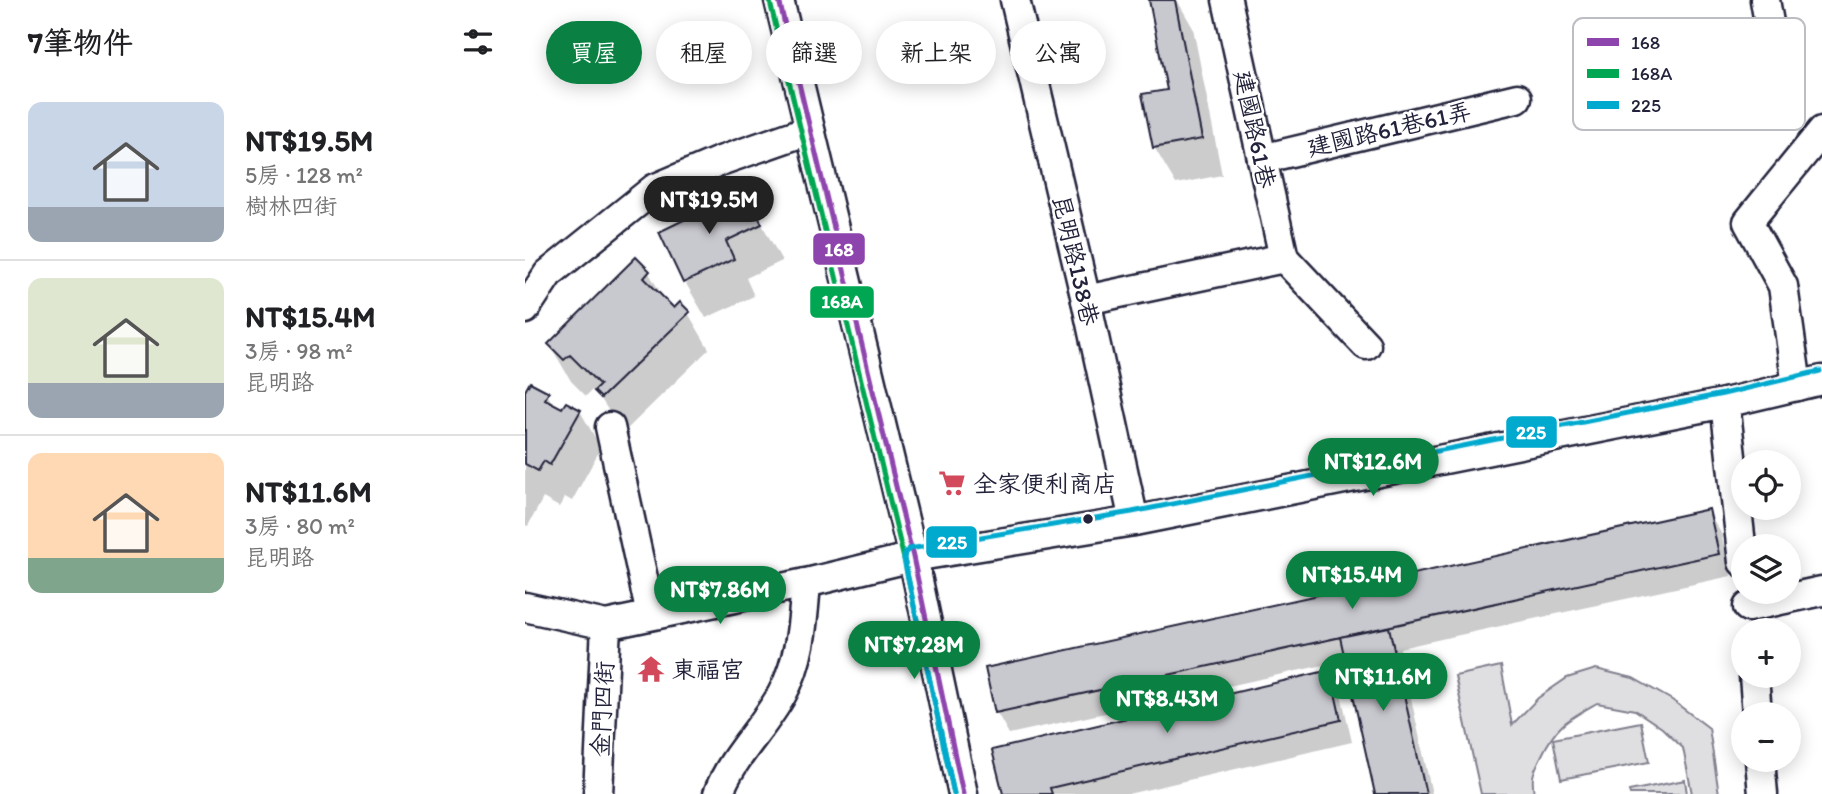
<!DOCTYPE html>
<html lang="zh-TW">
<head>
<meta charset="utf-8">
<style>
	body { margin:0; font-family:Itim,"LXGW WenKai TC",sans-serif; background:#f6f6f6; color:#202124; height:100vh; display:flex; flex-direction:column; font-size:26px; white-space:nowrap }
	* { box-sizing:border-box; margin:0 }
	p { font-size:23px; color:#757577 }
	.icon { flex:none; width:38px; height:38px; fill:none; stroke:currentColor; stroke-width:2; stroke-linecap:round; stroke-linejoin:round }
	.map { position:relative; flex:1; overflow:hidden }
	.side { display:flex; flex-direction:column; background:#fff; width:525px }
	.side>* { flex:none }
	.banner { position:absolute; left:21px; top:21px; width:665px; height:63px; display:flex; gap:14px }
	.fabs { position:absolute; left:1206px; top:450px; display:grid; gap:14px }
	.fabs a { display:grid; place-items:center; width:70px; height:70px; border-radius:50%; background:#fff; box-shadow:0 4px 18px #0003; font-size:35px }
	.price { position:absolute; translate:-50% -60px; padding:0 16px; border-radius:24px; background:#0b8043; color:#fff; font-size:23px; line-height:46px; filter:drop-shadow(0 2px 4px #0008) }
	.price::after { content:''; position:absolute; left:50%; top:42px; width:21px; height:16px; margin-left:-10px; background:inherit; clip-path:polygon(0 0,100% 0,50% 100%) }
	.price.on { background:#222; color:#fff }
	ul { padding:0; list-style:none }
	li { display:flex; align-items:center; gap:21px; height:175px; padding:0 28px }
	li+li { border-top:2px solid #e0e0e0 }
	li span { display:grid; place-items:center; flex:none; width:196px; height:140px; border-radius:14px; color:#555 }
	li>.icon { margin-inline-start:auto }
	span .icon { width:84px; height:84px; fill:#fffc; stroke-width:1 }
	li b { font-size:30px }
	h2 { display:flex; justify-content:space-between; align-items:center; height:84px; padding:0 28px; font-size:30px }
	.tag { padding:0 24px; border-radius:32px; background:#fff; box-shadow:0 4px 18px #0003; font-size:24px; line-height:63px }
	.tag.on { background:#0b8043; color:#fff }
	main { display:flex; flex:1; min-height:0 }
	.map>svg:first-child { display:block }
	.green { fill:#dfdfe2; stroke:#80808e; stroke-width:2 }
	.shadow { fill:#0003 }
	.building { fill:#c8c8cf; stroke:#22223b; stroke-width:2 }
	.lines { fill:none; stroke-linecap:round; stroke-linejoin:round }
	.minor-casing { stroke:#22223b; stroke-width:33 }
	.minor { stroke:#fff; stroke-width:28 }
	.bus-1-casing { stroke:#fff; stroke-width:10 }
	.bus-2-casing { stroke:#fff; stroke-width:10 }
	.bus-3-casing { stroke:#fff; stroke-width:10 }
	.bus-1 { stroke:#8e44ad; stroke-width:5 }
	.bus-2 { stroke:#00a651; stroke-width:5 }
	.bus-3 { stroke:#00a9ce; stroke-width:5 }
	.bus-dot { fill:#22223b; stroke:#fff; stroke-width:2.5 }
	.labels { text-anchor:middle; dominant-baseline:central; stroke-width:5; stroke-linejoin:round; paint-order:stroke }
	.street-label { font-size:24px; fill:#22223b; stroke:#fff }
	.poi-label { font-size:24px; fill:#22223b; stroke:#fff; text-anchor:start }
	.key { fill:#fff; stroke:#bdbdc4; stroke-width:2 }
	.key-label { font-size:19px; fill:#22223b }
	.line-badge { stroke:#fff; stroke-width:2.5 }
	.badge-label { font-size:19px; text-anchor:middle; font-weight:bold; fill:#fff }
</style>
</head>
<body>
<main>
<section class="side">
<h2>7筆物件<svg class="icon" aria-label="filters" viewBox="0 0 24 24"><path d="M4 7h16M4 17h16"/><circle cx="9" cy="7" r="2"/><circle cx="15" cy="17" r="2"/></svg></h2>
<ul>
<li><span style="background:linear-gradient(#c9d6e8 75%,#9aa5b1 0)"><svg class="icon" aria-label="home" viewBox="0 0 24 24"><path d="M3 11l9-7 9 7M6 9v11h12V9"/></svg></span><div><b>NT$19.5M</b><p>5房 · 128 m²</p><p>樹林四街</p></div></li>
<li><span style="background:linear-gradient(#dfe7d0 75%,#9aa5b1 0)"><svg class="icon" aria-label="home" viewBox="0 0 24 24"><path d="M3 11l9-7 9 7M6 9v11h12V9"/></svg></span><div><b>NT$15.4M</b><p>3房 · 98 m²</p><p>昆明路</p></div></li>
<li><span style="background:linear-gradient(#ffd9b3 75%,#7fa58c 0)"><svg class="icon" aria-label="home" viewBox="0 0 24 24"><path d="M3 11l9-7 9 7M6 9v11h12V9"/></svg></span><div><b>NT$11.6M</b><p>3房 · 80 m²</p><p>昆明路</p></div></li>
</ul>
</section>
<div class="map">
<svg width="1297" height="794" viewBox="0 0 1297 794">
	<rect width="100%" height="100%" fill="#fff"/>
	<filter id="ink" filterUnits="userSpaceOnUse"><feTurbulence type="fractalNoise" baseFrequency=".0143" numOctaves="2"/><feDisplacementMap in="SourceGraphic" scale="14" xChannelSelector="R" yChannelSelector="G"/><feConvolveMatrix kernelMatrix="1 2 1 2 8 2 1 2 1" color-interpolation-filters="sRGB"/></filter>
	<g filter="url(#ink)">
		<g class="green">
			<path d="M976 666 987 725 1013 698 1042 678 1071 669 1108 678 1147 700 1184 728 1194 794H1167L1158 748 1137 728 1110 710 1072 703C1042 720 1031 725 1016 757 1008 773 1006 776 1009 794H956L930 676Z"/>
			<path d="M1116 722 1124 762 1036 779 1028 739Z"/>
			<path d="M1160 780 1162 794H1105L1104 791Z"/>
		</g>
		<g class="shadow">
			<path d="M626 0H652L668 28 697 175 651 184 629 147 644 91Z"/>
			<path d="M220 193 257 261 221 278 229 296 181 318 160 282Z"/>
			<path d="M111 260 124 273 141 302 149 311 163 313 184 349 98 433 76 399 67 390 61 396 46 381 25 345Z"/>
			<path d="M0 394H22L29 406 38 410 55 411 76 448 47 501 40 497 34 507 18 498 3 526 0 525Z"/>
			<path d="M1183 511 1196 533 1206 576 875 648 907 794H851L822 660 484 734 472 713 462 669Z"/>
			<path d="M804 672 816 694 827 742 603 794H480Z"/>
		</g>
		<g class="building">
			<path d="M624 0H650L677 139 628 148 617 94 642 90Z"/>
			<path d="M220 190 237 224 201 241 209 259 158 283 134 232Z"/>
			<path d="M111 257 125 271 119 278 149 308 155 302 165 312 76 398 69 391 75 385 45 355 39 360 23 344Z"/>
			<path d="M5 382 24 392 20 399 37 408 41 402 56 410 25 465 19 461 13 471 0 464V391Z"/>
			<path d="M1184 509 1194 554 470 713 460 668Z"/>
			<path d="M864 627 901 794H850L815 637Z"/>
			<path d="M805 670 816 720 525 788 527 794H478L467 750Z"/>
		</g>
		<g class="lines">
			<defs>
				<g id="minor">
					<path d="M254 0 388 557 438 794"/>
					<path d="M490 0 561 300 609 521"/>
					<path d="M702 0 759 258"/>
					<path d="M1240 0 1244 23"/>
					<path d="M737 159 992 98"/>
					<path d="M759 258 841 345"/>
					<path d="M561 300 759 258"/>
					<path d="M0 309 23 274 129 189 195 161 284 130"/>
					<path d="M1272 386 1258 286 1223 222 1297 131"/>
					<path d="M1200 403 1218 562"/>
					<path d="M85 427 126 615"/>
					<path d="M0 607 81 625 281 583 388 557 609 521 1200 403 1297 380"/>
					<path d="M1223 607 1297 591"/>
					<path d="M1229 676 1232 714"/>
					<path d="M1235 760 1238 794"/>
					<path d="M73 794 81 625"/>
					<path d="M193 794C207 756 238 729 257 694 276 660 278 620 281 583"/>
				</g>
			</defs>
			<use href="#minor" class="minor-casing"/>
			<use href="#minor" class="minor"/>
			<defs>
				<path id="bus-1" d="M254 0 388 557 438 794"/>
				<path id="bus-2" d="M245 2 379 559 429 794"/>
				<path id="bus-3" d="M429 794 379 559 380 553 384 549 607 512 1198 394 1295 371"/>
			</defs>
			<use href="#bus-1" class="bus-1-casing"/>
			<use href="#bus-2" class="bus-2-casing"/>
			<use href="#bus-3" class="bus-3-casing"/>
			<use href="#bus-1" class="bus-1"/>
			<use href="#bus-2" class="bus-2"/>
			<use href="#bus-3" class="bus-3"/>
		</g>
	</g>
	<defs>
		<symbol id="supermarket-bare" viewBox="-9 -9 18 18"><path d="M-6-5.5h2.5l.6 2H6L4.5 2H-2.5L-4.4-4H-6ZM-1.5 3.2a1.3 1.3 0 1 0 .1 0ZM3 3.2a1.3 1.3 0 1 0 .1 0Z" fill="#d1495b" stroke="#fff" stroke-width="2.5" paint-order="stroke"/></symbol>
		<symbol id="temple-bare" viewBox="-9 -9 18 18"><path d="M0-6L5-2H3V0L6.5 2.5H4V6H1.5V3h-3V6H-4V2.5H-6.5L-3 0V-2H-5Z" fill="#d1495b" stroke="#fff" stroke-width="2.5" paint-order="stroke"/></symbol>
	</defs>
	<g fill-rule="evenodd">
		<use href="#supermarket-bare" x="408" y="464" width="38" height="38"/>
		<use href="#temple-bare" x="107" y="650" width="38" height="38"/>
	</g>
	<circle class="bus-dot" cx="563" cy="519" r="6"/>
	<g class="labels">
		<g class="street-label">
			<text transform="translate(730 129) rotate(78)">建國路61巷</text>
			<text transform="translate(864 129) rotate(-13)">建國路61巷61弄</text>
			<text transform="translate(551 260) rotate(77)">昆明路138巷</text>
			<text transform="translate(77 709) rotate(-87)">金門四街</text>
		</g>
		<g class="poi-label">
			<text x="448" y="483">全家便利商店</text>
			<text x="147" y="669">東福宮</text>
		</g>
	</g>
	<rect x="1048" y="18" width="232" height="112" rx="10" class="key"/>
	<rect x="1062" y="38" width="32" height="8" fill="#8e44ad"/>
	<rect x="1062" y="69" width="32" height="9" fill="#00a651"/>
	<rect x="1062" y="101" width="32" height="8" fill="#00a9ce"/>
	<g class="key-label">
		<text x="1106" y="49">168</text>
		<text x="1106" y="80">168A</text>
		<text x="1106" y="112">225</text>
	</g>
	<g class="line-badge">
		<rect x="287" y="232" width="54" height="34" rx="7" fill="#8e44ad"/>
		<rect x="284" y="285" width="66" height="34" rx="7" fill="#00a651"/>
		<rect x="980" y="415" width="53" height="34" rx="7" fill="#00a9ce"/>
		<rect x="400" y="525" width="53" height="34" rx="7" fill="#00a9ce"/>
	</g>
	<g class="badge-label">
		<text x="314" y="256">168</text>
		<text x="317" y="308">168A</text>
		<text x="1006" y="439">225</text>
		<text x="427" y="549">225</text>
	</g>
</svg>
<div class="fabs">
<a><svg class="icon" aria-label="locate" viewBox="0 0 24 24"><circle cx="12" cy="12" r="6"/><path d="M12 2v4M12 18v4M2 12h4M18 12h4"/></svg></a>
<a><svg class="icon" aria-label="layers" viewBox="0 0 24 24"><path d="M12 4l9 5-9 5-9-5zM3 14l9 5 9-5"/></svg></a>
<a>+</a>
<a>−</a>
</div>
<b class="price on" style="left:184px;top:236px">NT$19.5M</b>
<b class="price" style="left:848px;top:498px">NT$12.6M</b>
<b class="price" style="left:827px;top:611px">NT$15.4M</b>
<b class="price" style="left:195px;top:626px">NT$7.86M</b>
<b class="price" style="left:389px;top:681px">NT$7.28M</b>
<b class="price" style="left:858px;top:713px">NT$11.6M</b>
<b class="price" style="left:642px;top:735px">NT$8.43M</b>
<div class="banner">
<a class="tag on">買屋</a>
<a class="tag">租屋</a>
<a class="tag">篩選</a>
<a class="tag">新上架</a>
<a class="tag">公寓</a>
</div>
</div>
</main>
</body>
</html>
